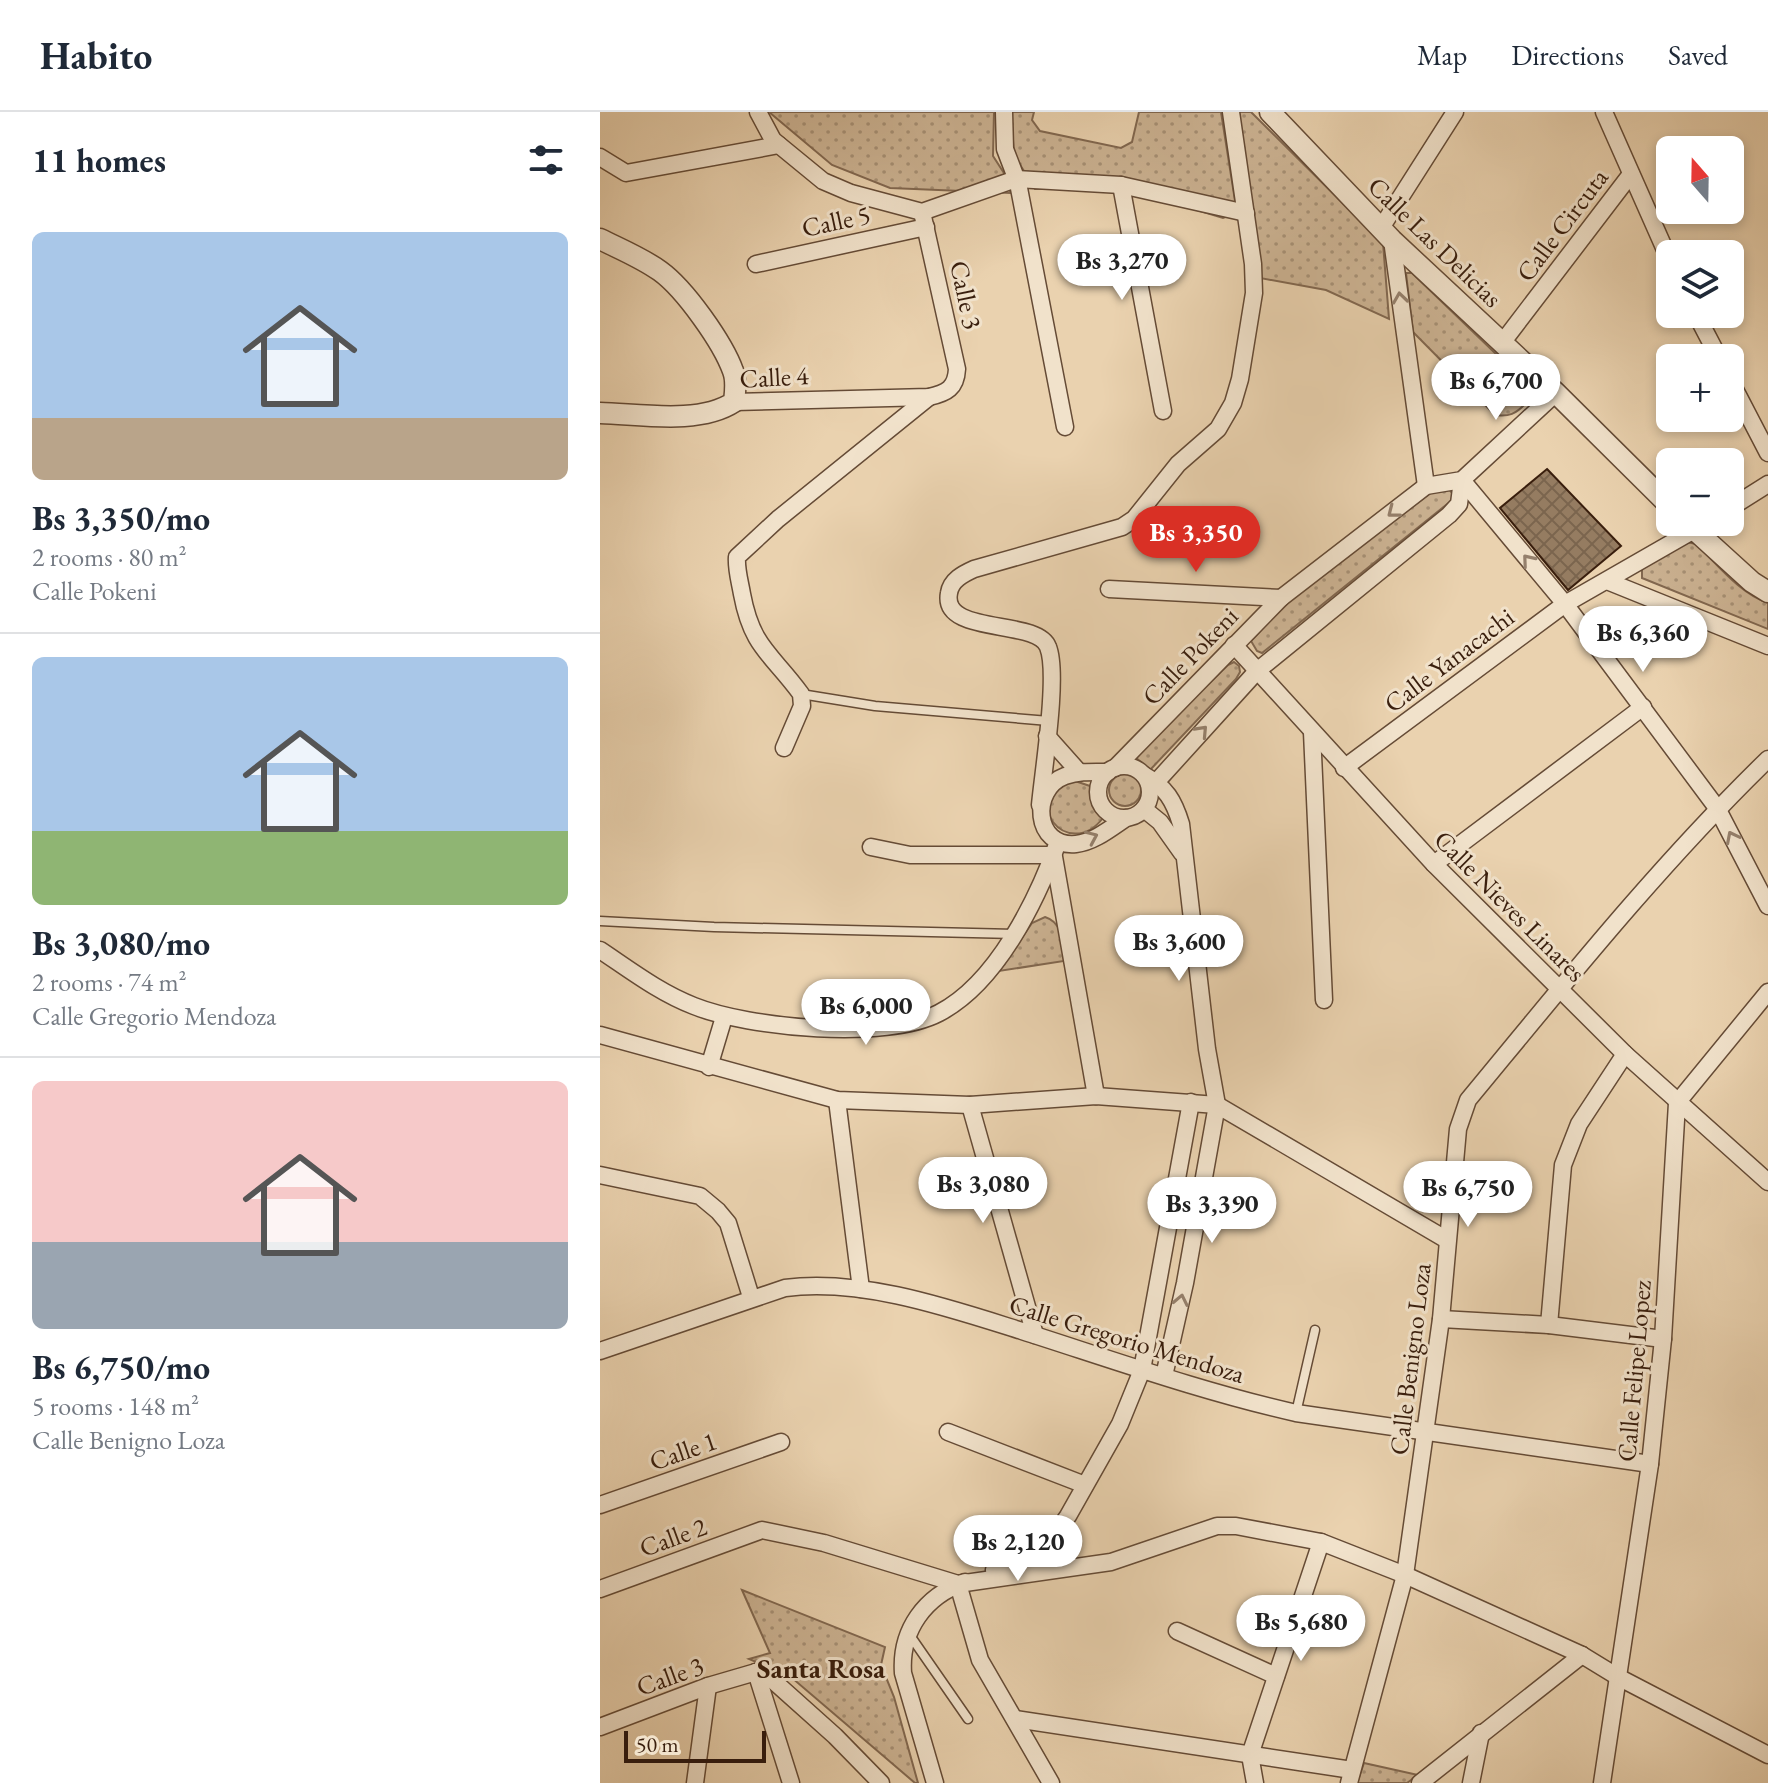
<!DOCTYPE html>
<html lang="en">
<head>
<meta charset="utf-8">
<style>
	body { margin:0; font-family:"EB Garamond",serif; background:#f2f2f3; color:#1f2937; height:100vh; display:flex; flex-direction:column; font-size:30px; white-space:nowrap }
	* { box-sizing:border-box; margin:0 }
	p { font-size:26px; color:#747a83 }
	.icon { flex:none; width:44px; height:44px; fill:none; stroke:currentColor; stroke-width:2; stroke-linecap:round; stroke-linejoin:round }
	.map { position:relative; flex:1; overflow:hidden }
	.drawer { display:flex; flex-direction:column; background:#fff; width:600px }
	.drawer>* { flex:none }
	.needle { width:52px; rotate:340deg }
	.buttons { position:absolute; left:1056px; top:24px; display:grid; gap:16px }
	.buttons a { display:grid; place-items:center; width:88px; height:88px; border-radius:12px; background:#fff; box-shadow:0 4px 12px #0003; font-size:40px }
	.scale { position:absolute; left:24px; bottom:20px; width:142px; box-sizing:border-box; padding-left:8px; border:4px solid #391e0d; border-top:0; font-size:22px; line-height:28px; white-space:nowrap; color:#391e0d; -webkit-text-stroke:6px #f1e2cb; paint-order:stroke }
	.price { position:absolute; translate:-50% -68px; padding:0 18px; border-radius:28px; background:#fff; color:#222; font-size:26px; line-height:52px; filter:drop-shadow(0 2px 4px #0008) }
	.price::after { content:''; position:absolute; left:50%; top:48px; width:24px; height:18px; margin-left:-12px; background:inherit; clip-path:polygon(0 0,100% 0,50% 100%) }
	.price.active { background:#d93025; color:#fff }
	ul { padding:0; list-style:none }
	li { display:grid; align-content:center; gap:16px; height:424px; padding:0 32px }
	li+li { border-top:2px solid #e0e1e3 }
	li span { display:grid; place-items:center; height:248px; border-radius:12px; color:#555 }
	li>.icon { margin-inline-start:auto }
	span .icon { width:144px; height:144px; fill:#fffc; stroke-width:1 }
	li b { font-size:34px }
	h2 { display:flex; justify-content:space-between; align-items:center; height:96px; padding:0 32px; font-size:34px }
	header { display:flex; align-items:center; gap:48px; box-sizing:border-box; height:112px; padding:0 40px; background:#fff; border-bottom:2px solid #e0e1e3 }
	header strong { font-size:38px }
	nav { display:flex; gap:44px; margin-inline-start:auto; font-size:28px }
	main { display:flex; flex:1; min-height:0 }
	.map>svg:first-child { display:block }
	.park { fill:url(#park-dots); stroke:#826850; stroke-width:2 }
	.building { fill:url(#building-cross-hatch); stroke:#391e0d; stroke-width:2 }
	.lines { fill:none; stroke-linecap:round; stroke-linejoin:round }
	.service-casing { stroke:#654b36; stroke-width:11 }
	.minor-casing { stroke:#654b36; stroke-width:19 }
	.tertiary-casing { stroke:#654b36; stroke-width:23 }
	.service { stroke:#f1e2cb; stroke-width:8 }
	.minor { stroke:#f1e2cb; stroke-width:16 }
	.tertiary { stroke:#f1e2cb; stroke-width:20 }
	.oneway { stroke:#95806c }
	.labels { text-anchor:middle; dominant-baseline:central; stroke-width:6; stroke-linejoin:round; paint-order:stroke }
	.street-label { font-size:26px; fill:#391e0d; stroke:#f1e2cb }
	.neighbourhood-label { font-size:28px; font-weight:bold; fill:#391e0d; stroke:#f1e2cb }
</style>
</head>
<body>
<header>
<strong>Habito</strong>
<nav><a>Map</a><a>Directions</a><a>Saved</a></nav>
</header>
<main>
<section class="drawer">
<h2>11 homes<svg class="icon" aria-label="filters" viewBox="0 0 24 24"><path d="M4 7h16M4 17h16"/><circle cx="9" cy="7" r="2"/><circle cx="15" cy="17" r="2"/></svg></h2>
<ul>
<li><span style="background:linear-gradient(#a9c7e8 75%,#b9a48a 0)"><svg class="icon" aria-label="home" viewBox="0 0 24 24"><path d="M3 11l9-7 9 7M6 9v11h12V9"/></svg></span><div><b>Bs 3,350/mo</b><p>2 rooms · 80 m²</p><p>Calle Pokeni</p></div></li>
<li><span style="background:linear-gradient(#a9c7e8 70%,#8fb573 0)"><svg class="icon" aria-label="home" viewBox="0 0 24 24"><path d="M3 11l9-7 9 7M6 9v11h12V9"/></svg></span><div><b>Bs 3,080/mo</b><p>2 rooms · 74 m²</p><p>Calle Gregorio Mendoza</p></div></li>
<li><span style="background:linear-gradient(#f6c9c9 65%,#9aa5b1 0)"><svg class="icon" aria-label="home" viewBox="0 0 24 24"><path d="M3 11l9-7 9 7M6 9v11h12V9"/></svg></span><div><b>Bs 6,750/mo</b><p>5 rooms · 148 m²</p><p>Calle Benigno Loza</p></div></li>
</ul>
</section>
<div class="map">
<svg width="1168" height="1671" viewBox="0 0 1168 1671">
	<defs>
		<pattern id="park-dots" width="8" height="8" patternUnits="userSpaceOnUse" patternTransform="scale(2)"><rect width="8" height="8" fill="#ccb393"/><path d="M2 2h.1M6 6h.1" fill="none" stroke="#a79176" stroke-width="1.8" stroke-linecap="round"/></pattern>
		<pattern id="building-cross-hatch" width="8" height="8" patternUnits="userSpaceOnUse" patternTransform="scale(2)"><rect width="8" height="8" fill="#957c61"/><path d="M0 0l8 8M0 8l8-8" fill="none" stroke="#7b654e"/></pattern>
	</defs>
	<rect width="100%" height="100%" fill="#ead2af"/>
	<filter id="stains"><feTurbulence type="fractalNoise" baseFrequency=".0025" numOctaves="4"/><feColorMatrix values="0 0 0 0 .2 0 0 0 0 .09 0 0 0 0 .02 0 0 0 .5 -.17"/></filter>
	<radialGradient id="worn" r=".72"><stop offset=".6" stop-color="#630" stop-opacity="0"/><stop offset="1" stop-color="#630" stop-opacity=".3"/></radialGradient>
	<g class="park">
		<path d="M169 0H394L393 44 411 72 410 81 290 76 232 53Z"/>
		<path d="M411 0H434L432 8 440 19 521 36 532 30 539 0H621L636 95 631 103 623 106 514 73 435 77 414 43Z"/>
		<path d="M638 0H651L783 131 789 207 726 178 660 166Z"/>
		<path d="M806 161H812L923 268 926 291C916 302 909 305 895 303L813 220Z"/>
		<path d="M840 374 848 376 853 382 851 389 662 541 657 539 651 529 688 490 722 461Z"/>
		<path d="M1087 430 1096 432C1117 452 1140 482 1168 491V517L1042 466V456Z"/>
		<path d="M634 550 639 554 640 560 636 567 550 658 534 644 628 553Z"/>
		<circle cx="525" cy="678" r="16"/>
		<path d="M475 669 490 674C489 689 493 696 503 706 467 752 415 683 475 669Z"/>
		<path d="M445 805C464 811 462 831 464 849L399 859 432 811Z"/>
		<path d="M142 1478 285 1535 281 1553 294 1585 318 1671H315L191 1565 149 1547 170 1541Z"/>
		<path d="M764 1651 818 1663 807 1671H757Z"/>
	</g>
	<path class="building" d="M947 357 1021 434 968 478 900 396Z"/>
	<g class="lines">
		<defs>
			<g id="service">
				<path d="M201 582 275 594 449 609"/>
				<path d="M0 809 114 815 415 822"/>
				<path d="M696 1301 715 1218"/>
				<path d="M309 1522 368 1607"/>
			</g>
			<g id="minor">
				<path d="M158 0 173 28 223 69 251 81 322 100 416 67 521 73 646 101"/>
				<path d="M404 0 405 37 418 71 465 315"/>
				<path d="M1004 0 1070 149"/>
				<path d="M0 45 26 61 179 33"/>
				<path d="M521 73 563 299"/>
				<path d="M781 116 855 0"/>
				<path d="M792 128 826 374"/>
				<path d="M156 152 326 115"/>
				<path d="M1096 202 1119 246"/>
				<path d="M902 231 1031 62"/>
				<path d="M1130 268 1168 341"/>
				<path d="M134 290 329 285C347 281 356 276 357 257L322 100"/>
				<path d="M862 368 965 492 1117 696 1168 794"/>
				<path d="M1130 396 1168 372"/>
				<path d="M1007 469 1168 534"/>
				<path d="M509 477 681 486"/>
				<path d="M634 533 834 752 1025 942 1168 1070"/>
				<path d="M712 620 724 888"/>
				<path d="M447 624 479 660"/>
				<path d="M184 636 202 594 201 582C172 542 152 536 142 482 140 470 136 457 137 445L178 407 329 285"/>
				<circle cx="524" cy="680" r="26"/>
				<path d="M515 656 681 486 826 374 862 368 956 281"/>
				<path d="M744 656 965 492 1108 410"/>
				<path d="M508 660C493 660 479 659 465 664 430 677 434 736 476 732 494 730 511 716 526 706"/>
				<path d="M544 663C566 675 574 689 581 712L607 937 617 993 585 1171 564 1264"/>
				<path d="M550 677 657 559 849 403 859 392 862 368"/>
				<path d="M440 693C443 660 459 562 448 535 437 506 341 524 349 481 351 468 363 462 374 457L522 415 534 407 578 352 618 317 633 291 640 267 654 181 653 152 631 0"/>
				<path d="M544 697 560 710 582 741"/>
				<path d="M271 735 310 743H453"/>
				<path d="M454 745 496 984"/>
				<path d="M834 752 1043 595"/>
				<path d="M0 838C30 858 60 881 94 894 149 916 286 929 339 901 397 871 437 788 458 730"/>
				<path d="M0 923 237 988 370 993 496 984 617 993 847 1128"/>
				<path d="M109 955 124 905"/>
				<path d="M237 988 261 1177"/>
				<path d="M370 993 435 1223"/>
				<path d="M0 1063 100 1084 118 1099 128 1111 151 1185"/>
				<path d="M841 1207 949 1213 1063 1227"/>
				<path d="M949 1213 963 1053 979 1012 1025 942"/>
				<path d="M0 1239 185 1176C262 1166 349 1196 422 1219 513 1248 603 1280 696 1301L1050 1352"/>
				<path d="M348 1320 485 1373"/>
				<path d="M0 1393 181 1330"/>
				<path d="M394 1458 427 1446 451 1428 468 1404 520 1312 542 1258 591 990"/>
				<path d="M358 1472 380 1548 451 1671"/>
				<path d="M0 1477 162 1418 224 1431 358 1472 511 1450 617 1414H636L721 1430 805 1463 982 1543 1018 1565 1168 1643"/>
				<path d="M577 1519 676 1564"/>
				<path d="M156 1560 168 1564 235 1624 281 1671"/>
				<path d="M156 1560 191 1671"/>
				<path d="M415 1607 752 1658"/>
				<path d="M0 1615 108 1574 156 1560"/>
				<path d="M95 1671 108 1574"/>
				<path d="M335 1671 303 1561C300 1518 325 1484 365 1470"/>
				<path d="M655 1671 650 1643 721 1430"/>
				<path d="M749 1671 805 1463 841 1207 858 1017 868 988C964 872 1059 753 1168 647"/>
				<path d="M820 1671 982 1543"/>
				<path d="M871 1671 881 1621"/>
				<path d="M1002 1671 1050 1352 1063 1227 1077 991 1168 880"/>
			</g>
			<g id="tertiary">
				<path d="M670 0 792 128 956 281 1070 394"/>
				<path d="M0 127C20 137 42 146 60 159 85 177 123 231 133 259 137 269 135 280 134 290 99 313 40 302 0 301"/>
				<path d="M1086 410 1152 470 1168 480"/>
			</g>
		</defs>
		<use href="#service" class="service-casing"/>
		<use href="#minor" class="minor-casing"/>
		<use href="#tertiary" class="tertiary-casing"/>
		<use href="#service" class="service"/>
		<use href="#minor" class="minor"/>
		<use href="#tertiary" class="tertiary"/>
	</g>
	<defs><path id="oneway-chevron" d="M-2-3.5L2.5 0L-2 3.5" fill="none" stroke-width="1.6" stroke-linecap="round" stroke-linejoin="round" transform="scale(2)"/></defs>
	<g class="oneway">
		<use href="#oneway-chevron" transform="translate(800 186) rotate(-98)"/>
		<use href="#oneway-chevron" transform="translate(793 400) rotate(142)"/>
		<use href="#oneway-chevron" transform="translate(928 448) rotate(-130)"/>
		<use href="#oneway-chevron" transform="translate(602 619) rotate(-47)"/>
		<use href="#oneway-chevron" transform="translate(492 725) rotate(-24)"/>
		<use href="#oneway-chevron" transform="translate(1132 725) rotate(-117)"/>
		<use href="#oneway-chevron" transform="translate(581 1188) rotate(-78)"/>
	</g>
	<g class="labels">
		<g class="street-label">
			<text transform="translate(236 109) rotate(-12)">Calle 5</text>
			<text transform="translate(962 113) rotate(-53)">Calle Circuta</text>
			<text transform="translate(835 130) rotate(44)">Calle Las Delicias</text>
			<text transform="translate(366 183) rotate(78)">Calle 3</text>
			<text transform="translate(174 265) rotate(-3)">Calle 4</text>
			<text transform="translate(590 544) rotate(-46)">Calle Pokeni</text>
			<text transform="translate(849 548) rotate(-37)">Calle Yanacachi</text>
			<text transform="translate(910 794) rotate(45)">Calle Nieves Linares</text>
			<text transform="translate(527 1227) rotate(17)">Calle Gregorio Mendoza</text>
			<text transform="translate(810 1247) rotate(-83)">Calle Benigno Loza</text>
			<text transform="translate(1034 1259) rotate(-85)">Calle Felipe Lopez</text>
			<text transform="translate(83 1339) rotate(-19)">Calle 1</text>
			<text transform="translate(73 1425) rotate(-20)">Calle 2</text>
			<text transform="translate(70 1564) rotate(-20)">Calle 3</text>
		</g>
		<g class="neighbourhood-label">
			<text x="221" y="1556">Santa Rosa</text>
		</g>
	</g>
	<rect width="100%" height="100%" filter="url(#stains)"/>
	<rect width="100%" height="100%" fill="url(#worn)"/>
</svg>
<div class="buttons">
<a><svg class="needle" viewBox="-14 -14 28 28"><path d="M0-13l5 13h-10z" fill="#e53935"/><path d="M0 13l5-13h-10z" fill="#747a83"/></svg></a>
<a><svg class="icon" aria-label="layers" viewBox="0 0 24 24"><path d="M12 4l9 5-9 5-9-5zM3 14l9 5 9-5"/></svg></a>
<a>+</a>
<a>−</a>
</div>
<div class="scale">50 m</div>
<b class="price" style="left:522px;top:190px">Bs 3,270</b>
<b class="price" style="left:896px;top:310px">Bs 6,700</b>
<b class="price active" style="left:596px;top:462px">Bs 3,350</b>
<b class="price" style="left:1043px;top:562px">Bs 6,360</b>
<b class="price" style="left:579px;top:871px">Bs 3,600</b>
<b class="price" style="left:266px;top:935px">Bs 6,000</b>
<b class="price" style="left:383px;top:1113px">Bs 3,080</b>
<b class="price" style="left:868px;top:1117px">Bs 6,750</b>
<b class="price" style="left:612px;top:1133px">Bs 3,390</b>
<b class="price" style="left:418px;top:1471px">Bs 2,120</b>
<b class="price" style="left:701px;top:1551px">Bs 5,680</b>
</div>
</main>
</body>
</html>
